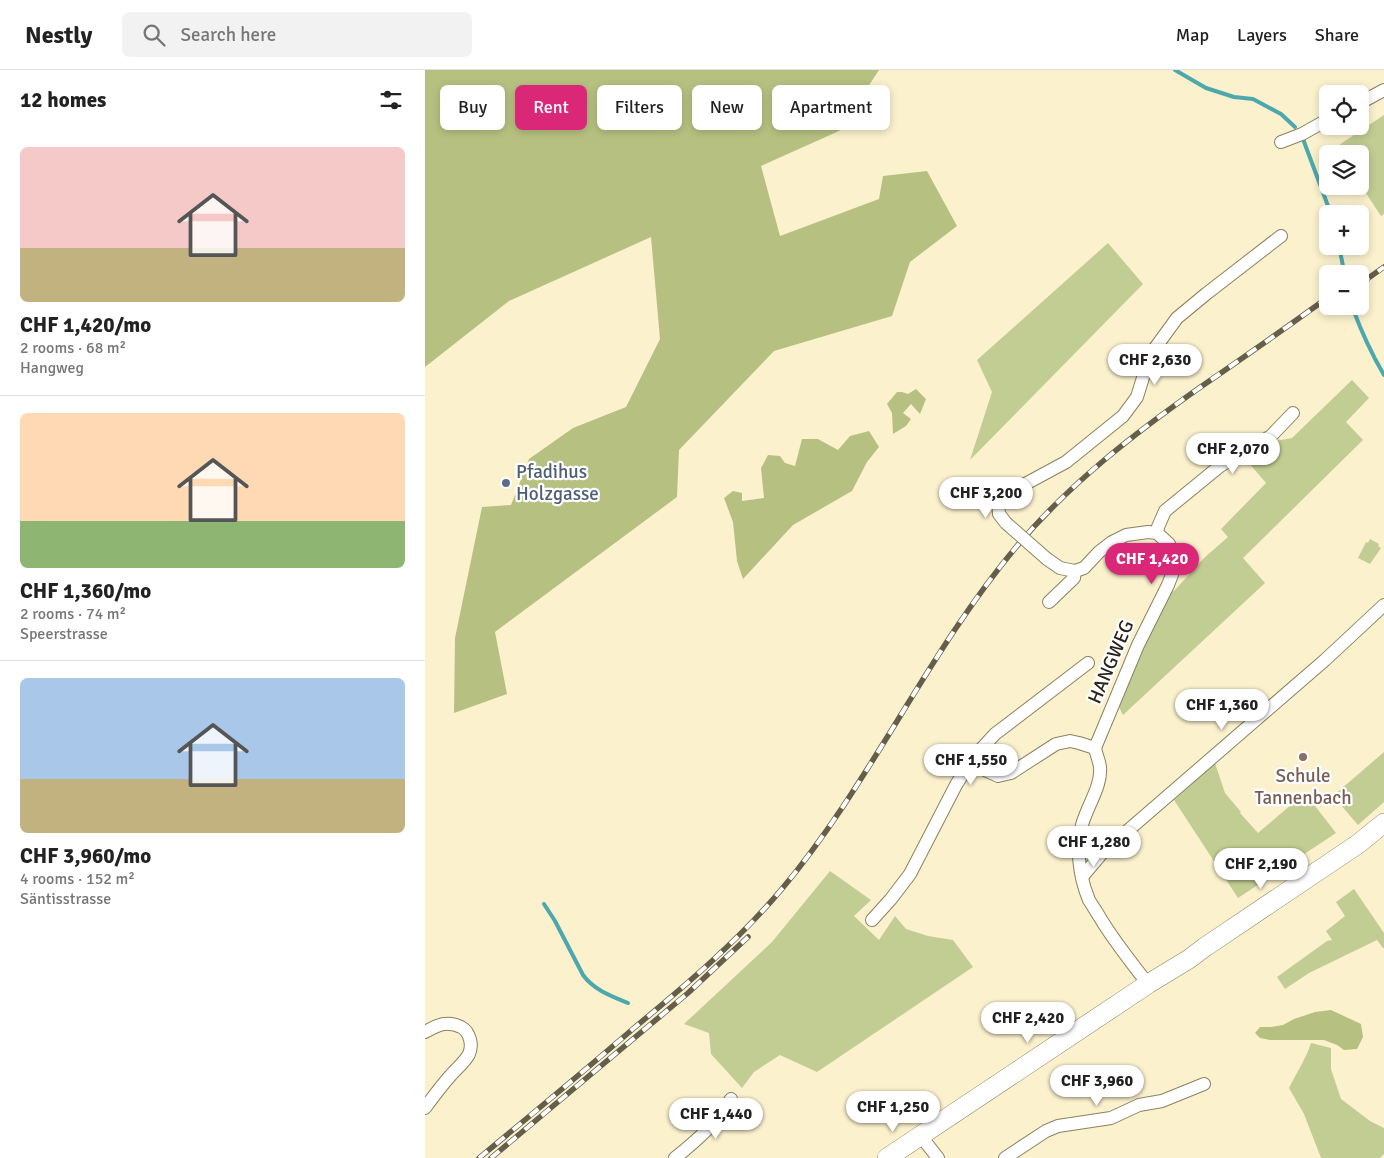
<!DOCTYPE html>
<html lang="en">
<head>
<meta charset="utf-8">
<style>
	body { margin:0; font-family:Signika,sans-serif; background:#f2f2f2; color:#222; height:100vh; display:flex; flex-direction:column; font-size:19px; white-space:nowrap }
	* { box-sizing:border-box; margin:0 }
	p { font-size:16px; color:#767676 }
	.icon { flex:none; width:28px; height:28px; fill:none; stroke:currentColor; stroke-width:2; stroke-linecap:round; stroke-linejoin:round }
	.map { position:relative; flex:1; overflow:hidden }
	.details { display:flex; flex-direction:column; background:#fff; width:425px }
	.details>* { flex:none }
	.banner { position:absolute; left:15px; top:15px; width:475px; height:45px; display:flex; gap:10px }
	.fabs { position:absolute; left:894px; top:15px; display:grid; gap:10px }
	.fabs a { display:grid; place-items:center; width:50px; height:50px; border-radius:8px; background:#fff; box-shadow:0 2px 8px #0003; font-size:25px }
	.price { position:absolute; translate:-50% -42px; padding:0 11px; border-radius:18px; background:#fff; color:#222; font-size:16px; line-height:32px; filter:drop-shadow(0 1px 2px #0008) }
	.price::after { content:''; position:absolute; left:50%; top:30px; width:15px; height:11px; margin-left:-8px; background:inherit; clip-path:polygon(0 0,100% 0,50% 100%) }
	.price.on { background:#db2777; color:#fff }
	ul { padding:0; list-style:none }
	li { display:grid; align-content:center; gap:10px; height:265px; padding:0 20px }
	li+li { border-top:1px solid #e0e0e0 }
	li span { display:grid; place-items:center; height:155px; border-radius:8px; color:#555 }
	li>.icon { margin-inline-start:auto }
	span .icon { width:90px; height:90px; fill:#fffc; stroke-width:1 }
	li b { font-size:21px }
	h2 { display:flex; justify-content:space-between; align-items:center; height:60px; padding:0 20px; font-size:21px }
	.chip { padding:0 18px; border-radius:8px; background:#fff; box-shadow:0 2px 8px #0003; font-size:18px; line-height:45px }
	.chip.on { background:#db2777; color:#fff }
	header { display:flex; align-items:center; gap:30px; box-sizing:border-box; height:70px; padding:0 25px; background:#fff; border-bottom:1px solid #e0e0e0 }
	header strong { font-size:24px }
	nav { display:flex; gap:28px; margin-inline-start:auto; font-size:18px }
	.search { width:350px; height:45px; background:#f2f2f2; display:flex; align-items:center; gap:12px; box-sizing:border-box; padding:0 18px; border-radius:8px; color:#767676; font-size:19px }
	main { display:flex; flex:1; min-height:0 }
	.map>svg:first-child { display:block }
	.green { fill:#c2cd93 }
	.forest { fill:#b6c181 }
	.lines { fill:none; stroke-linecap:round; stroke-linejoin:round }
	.stream { stroke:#4da8ad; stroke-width:4 }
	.minor-casing { stroke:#8a8160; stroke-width:14 }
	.secondary-casing { stroke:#8a8160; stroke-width:20 }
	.minor { stroke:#fff; stroke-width:12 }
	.secondary { stroke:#fff; stroke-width:19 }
	.rail-casing { stroke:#645e4a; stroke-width:5.5 }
	.rail { stroke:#fff; stroke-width:4; stroke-dasharray:11; stroke-linecap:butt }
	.minor-bridge-casing { stroke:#8a8160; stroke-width:14; stroke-linecap:butt }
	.minor-bridge { stroke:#fff; stroke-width:12 }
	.service-dot { fill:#5c6f8a; stroke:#fff; stroke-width:2 }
	.education-dot { fill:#8d6e63; stroke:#fff; stroke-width:2 }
	.labels { text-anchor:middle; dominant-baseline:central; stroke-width:4.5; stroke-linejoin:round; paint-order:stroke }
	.service-label { font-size:19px; fill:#4e5e75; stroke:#fff; text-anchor:start }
	.street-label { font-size:19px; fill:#282417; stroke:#fff }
	.education-label { font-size:19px; fill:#785e54; stroke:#fff }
</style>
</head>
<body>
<header>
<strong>Nestly</strong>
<div class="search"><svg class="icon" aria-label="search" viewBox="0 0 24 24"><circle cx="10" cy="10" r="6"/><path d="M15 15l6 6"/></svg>Search here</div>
<nav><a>Map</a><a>Layers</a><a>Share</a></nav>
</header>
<main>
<section class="details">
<h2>12 homes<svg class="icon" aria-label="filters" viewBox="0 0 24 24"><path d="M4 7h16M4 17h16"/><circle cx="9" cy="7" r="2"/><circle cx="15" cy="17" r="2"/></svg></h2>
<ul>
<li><span style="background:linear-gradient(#f6c9c9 65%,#c2b280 0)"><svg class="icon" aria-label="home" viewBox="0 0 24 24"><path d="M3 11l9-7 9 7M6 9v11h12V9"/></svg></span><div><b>CHF 1,420/mo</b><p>2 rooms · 68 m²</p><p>Hangweg</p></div></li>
<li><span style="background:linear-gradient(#ffd9b3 70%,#8fb573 0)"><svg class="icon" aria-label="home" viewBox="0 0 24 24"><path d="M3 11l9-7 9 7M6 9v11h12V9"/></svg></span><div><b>CHF 1,360/mo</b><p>2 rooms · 74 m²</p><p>Speerstrasse</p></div></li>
<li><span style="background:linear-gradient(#a9c7e8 65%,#c2b280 0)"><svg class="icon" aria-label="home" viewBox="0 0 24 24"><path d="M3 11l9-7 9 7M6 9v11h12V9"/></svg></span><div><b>CHF 3,960/mo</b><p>4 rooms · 152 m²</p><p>Säntisstrasse</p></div></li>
</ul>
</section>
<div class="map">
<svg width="959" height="1088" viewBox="0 0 959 1088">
	<rect width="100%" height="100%" fill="#fbf1cd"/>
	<g class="green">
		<path d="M959 45V144L956 146 935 114V84H915L911 77Z"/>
		<path d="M683 173 718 214 545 390 567 322 552 290Z"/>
		<path d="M927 310 944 328 921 352 938 370 818 488 840 513 698 645 693 635 715 581 745 522 749 521 779 488 803 467 796 459 841 413 823 392 850 371 867 368Z"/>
		<path d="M945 469 954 474 953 476 956 478 945 494 933 488 941 472 943 473Z"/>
		<path d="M959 682V732L933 755 908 726Z"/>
		<path d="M790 693 800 723 816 742 815 743 833 763 880 723 911 763 813 828 749 730Z"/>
		<path d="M405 801 446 830 429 846 454 870 470 846 481 859 503 866 528 870 548 897 392 1002 355 985 329 1002 317 1018 286 984 284 963 259 954 347 872Z"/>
		<path d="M929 819 959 863V878H958L952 870 884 903 860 919 852 907 902 871 907 870 901 861 920 846 911 832Z"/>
		<path d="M886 973 906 978V999L916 1029 945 1051 959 1058V1084L955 1088H896L879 1044 864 1018C871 1003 881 989 886 973Z"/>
	</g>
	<g class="forest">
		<path d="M0 0H454L414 61 336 96 355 166 454 129 458 106 502 101 532 156 485 192 467 246 349 281 254 380 252 427 70 562 82 624 29 643 30 568 57 437 86 435 104 389 148 358 201 337 235 269 226 167 84 231 0 297Z"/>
		<path d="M491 319 501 329 495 344 486 334 478 343 486 349 481 356 468 364 467 343 462 334 472 322H477L483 324Z"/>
		<path d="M444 361 454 377 442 392 427 421 368 455 318 509 312 491 308 452 299 428 308 421 317 423V431L339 428 336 398 343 385 355 386 360 393 370 396 377 369H393L413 380 425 366Z"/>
		<path d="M906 940 936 954 938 967 932 979 919 980 912 975 899 970H845L835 968 830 963 835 957H846L858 955 869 949 890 942Z"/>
	</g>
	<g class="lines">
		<g class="stream">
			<path d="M750 0 781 18 809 27 828 29 856 44 870 57"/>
			<path d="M878 69 906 144"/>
			<path d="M914 176 919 201"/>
			<path d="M928 239C937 263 946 283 959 305"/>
			<path d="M119 834 130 851 158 905C169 920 186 926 203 933"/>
		</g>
		<defs>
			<g id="minor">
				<path d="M935 33 959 20"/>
				<path d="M856 72 877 64 902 50"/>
				<path d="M581 453 574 444 573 433 580 425 641 392 698 346 712 327 725 285 752 248 781 224 856 166"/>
				<path d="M732 463 733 457 740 441 795 396 846 366 868 343"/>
				<path d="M622 489 635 498 650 501 659 498 674 482 687 472 701 465 723 462 732 463 744 474 749 487 748 502 743 515 713 575 670 678"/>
				<path d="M624 532 649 508 650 501"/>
				<path d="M670 678C671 684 674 690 675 697 677 716 662 736 657 755 651 779 654 806 664 830 667 835 671 841 674 846 688 870 706 892 723 914"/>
				<path d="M547 689 560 700 573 706 586 703 631 674 645 671 654 673 670 678"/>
				<path d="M657 807 678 782 900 590 959 535"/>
				<path d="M447 850 466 829 485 804 531 715 547 689 570 664 663 593"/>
				<path d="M0 962C13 955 22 950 36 957 45 962 48 975 44 984 40 992 32 998 26 1005 17 1015 8 1027 0 1038"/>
				<path d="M495 1065 513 1088"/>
				<path d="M250 1088C271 1071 292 1053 306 1029"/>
				<path d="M580 1088 621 1061 633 1056 686 1048 714 1035 737 1031 779 1014"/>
			</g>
			<path id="secondary" d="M462 1088 723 914 764 889 780 877 933 774 959 753"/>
		</defs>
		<use href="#minor" class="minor-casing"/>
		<use href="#secondary" class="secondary-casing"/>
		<use href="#minor" class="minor"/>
		<use href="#secondary" class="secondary"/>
		<defs>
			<g id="rail">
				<path d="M935 214 959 197"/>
				<path d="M54 1088C106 1045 158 1002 209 958 261 915 313 871 356 820 446 713 502 583 592 476 645 413 710 363 777 316 819 287 861 258 902 228"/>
				<path d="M66 1088 263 923 323 867"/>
			</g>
		</defs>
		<use href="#rail" class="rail-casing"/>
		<use href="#rail" class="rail"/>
		<defs>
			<path id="minor-bridge" d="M581 453 622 489"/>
		</defs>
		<use href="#minor-bridge" class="minor-bridge-casing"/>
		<use href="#minor-bridge" class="minor-bridge"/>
	</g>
	<circle class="service-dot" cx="81" cy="413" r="5"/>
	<circle class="education-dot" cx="878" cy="687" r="5"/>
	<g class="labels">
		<g class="service-label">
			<text x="91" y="402">Pfadihus<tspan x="91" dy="22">Holzgasse</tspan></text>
		</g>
		<g class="street-label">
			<text transform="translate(686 592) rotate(-67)">HANGWEG</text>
		</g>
		<g class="education-label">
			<text x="878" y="706">Schule<tspan x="878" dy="22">Tannenbach</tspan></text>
		</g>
	</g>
</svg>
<div class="fabs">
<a><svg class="icon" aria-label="locate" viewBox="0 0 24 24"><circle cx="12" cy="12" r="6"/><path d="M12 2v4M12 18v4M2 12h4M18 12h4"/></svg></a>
<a><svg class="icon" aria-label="layers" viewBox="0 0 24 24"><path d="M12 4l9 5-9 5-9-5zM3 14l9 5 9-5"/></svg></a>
<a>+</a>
<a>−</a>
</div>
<b class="price" style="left:730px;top:316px">CHF 2,630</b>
<b class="price" style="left:808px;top:405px">CHF 2,070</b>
<b class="price" style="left:561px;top:449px">CHF 3,200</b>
<b class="price on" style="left:727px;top:515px">CHF 1,420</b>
<b class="price" style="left:797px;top:661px">CHF 1,360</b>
<b class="price" style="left:546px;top:716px">CHF 1,550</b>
<b class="price" style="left:669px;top:798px">CHF 1,280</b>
<b class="price" style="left:836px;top:820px">CHF 2,190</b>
<b class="price" style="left:603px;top:974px">CHF 2,420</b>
<b class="price" style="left:672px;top:1037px">CHF 3,960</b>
<b class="price" style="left:468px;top:1063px">CHF 1,250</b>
<b class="price" style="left:291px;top:1070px">CHF 1,440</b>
<div class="banner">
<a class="chip">Buy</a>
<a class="chip on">Rent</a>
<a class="chip">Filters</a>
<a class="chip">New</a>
<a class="chip">Apartment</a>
</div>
</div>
</main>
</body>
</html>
